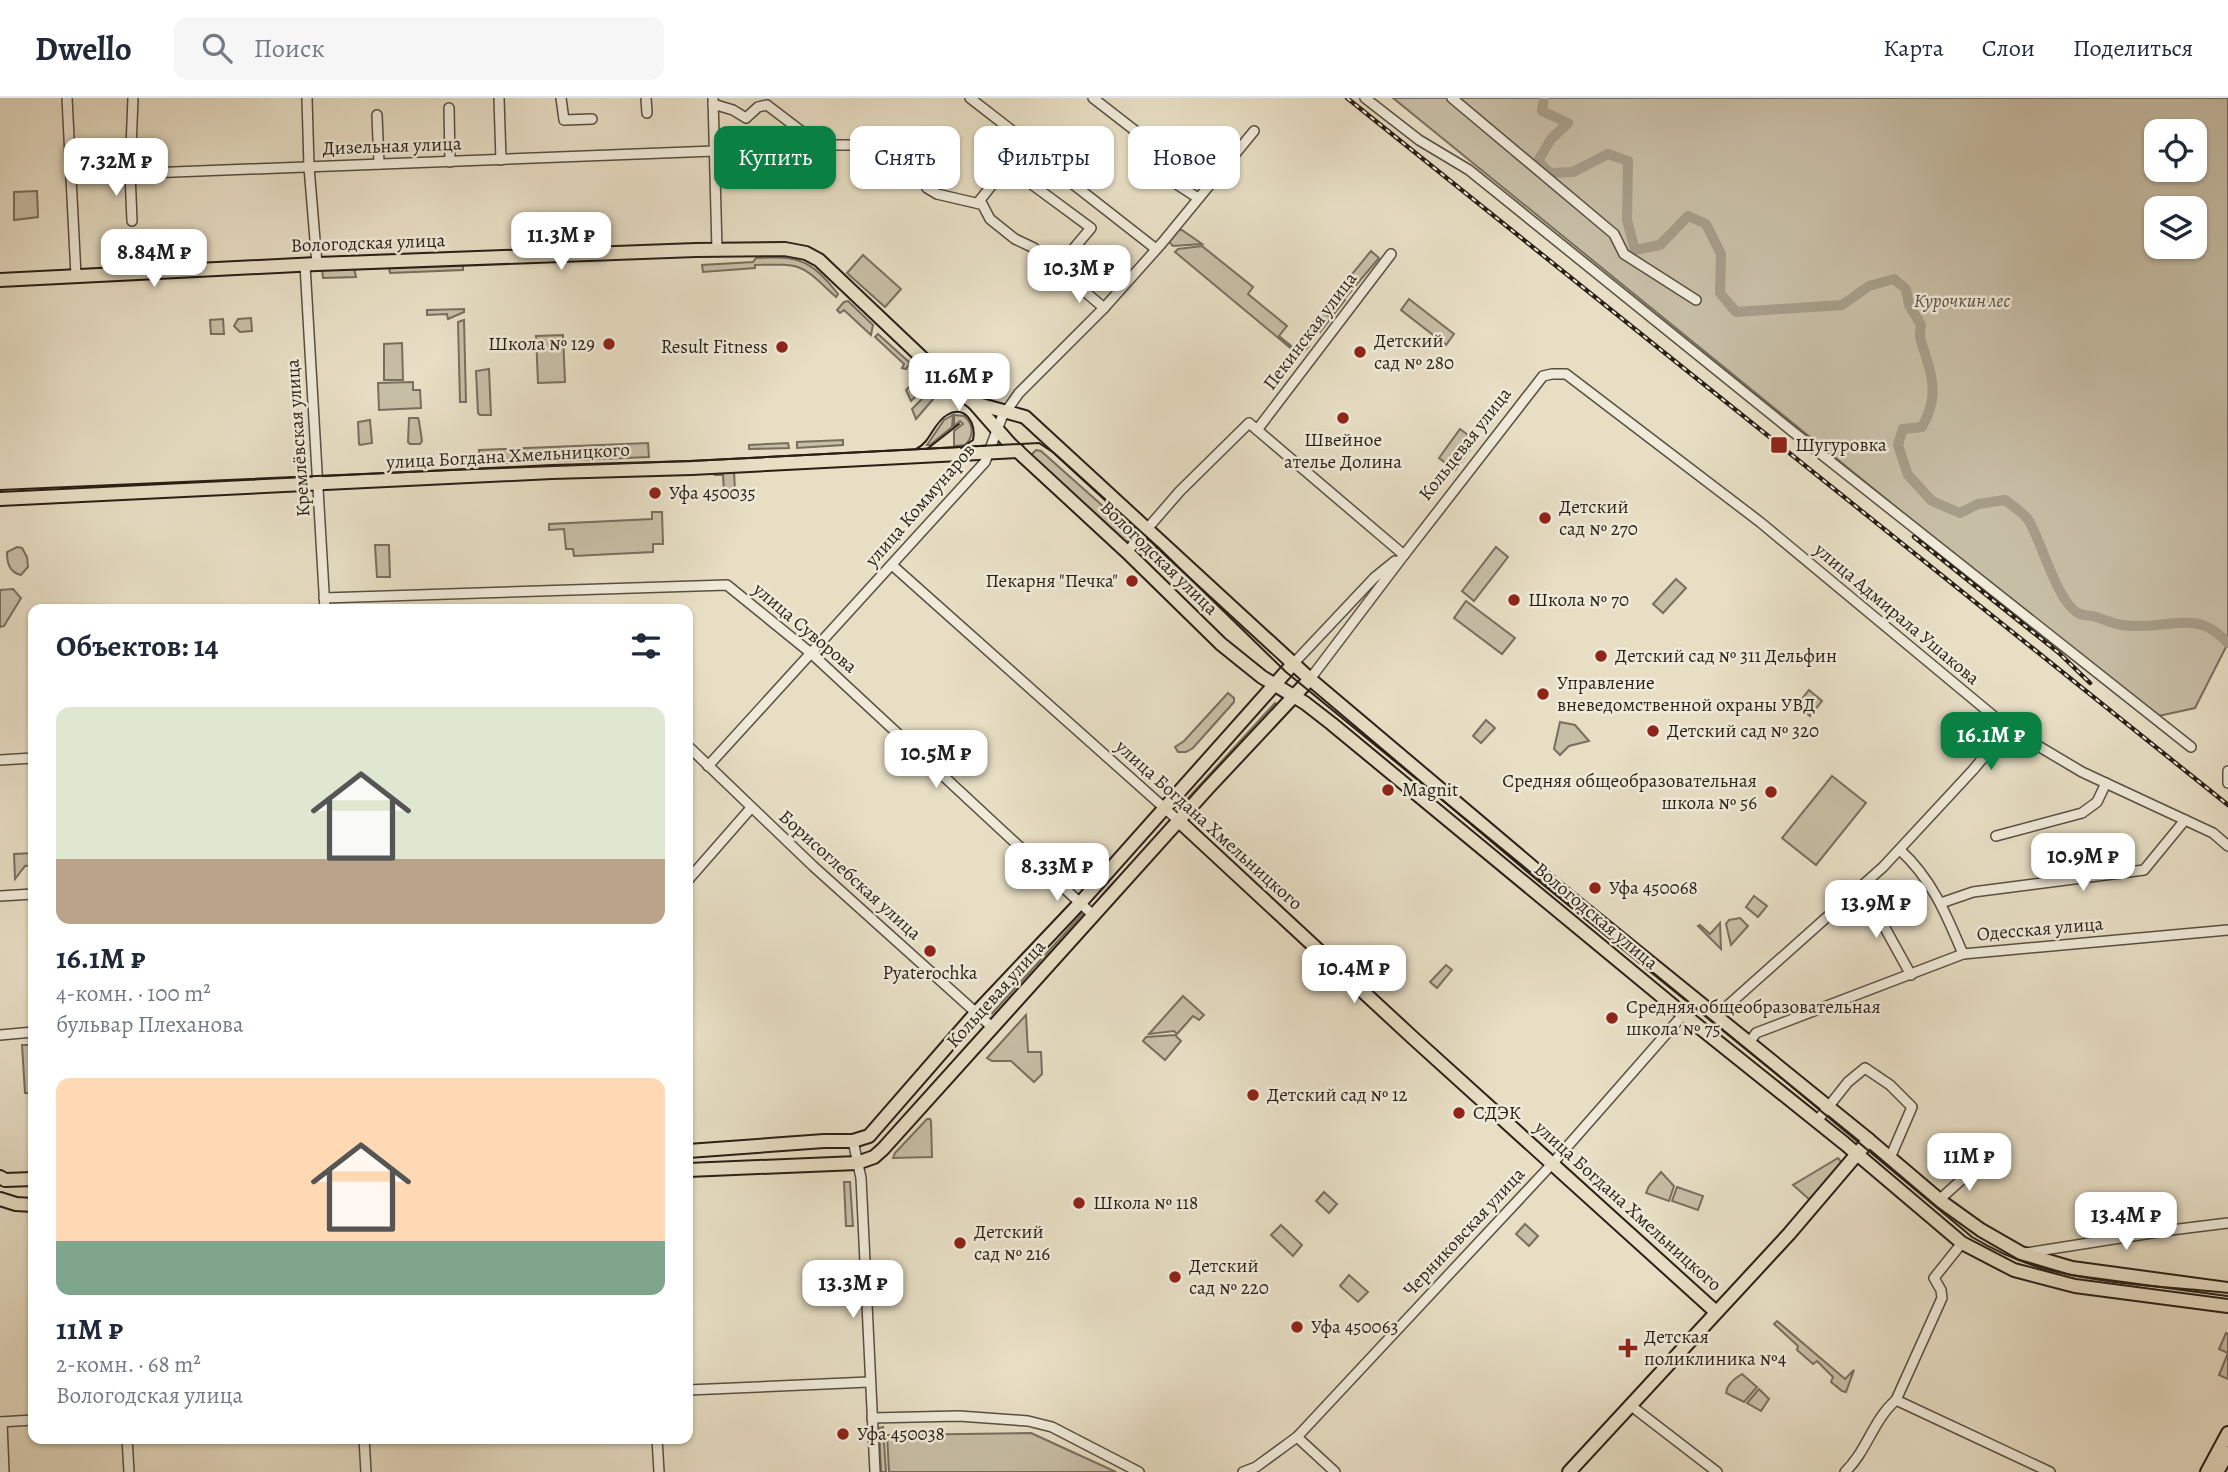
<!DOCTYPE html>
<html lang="ru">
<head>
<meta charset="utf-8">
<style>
	body { margin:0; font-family:Alegreya,serif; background:#f6f6f7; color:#1f2937; height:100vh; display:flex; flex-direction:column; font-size:26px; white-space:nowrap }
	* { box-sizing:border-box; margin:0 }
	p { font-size:23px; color:#747a83 }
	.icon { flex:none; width:38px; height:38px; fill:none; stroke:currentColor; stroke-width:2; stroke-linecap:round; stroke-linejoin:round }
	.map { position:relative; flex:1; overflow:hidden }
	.side { position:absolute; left:28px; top:506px; width:665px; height:840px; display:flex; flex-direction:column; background:#fff; border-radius:14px; box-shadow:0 2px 5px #0004 }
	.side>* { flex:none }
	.banner { position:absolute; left:714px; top:28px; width:665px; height:63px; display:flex; gap:14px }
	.tools { position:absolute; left:2144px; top:21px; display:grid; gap:14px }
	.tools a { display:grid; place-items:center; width:63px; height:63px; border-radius:14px; background:#fff; box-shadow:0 2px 5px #0004; font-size:35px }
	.price { position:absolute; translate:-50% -60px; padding:0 16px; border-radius:14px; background:#fff; color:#222; font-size:23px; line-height:46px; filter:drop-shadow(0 2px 4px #0008) }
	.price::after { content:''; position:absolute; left:50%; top:42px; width:21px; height:16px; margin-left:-10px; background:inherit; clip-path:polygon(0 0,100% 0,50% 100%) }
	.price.active { background:#0b8043; color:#fff }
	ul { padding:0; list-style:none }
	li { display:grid; align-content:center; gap:14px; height:371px; padding:0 28px }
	li span { display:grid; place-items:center; height:217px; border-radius:14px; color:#555 }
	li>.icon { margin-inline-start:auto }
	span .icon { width:126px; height:126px; fill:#fffc; stroke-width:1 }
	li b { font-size:30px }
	h2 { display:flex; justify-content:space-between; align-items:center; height:84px; padding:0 28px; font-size:30px }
	.pill { padding:0 24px; border-radius:14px; background:#fff; box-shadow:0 2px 5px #0004; font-size:24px; line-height:63px }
	.pill.active { background:#0b8043; color:#fff }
	header { display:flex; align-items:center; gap:42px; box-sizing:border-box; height:98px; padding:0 35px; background:#fff; border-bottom:2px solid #e0e1e3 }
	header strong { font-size:33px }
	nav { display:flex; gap:38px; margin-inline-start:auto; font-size:24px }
	.search { width:490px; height:63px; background:#f6f6f7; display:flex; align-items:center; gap:18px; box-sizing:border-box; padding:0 24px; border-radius:14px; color:#747a83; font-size:26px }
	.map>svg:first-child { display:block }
	.green { fill:#c7bea6; stroke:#786e5e; stroke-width:2; fill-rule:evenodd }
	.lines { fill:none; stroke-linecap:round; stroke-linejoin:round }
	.river { stroke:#a69d89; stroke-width:10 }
	.minor-casing { stroke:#584f42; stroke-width:12 }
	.major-casing { stroke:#291f16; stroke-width:16 }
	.minor { stroke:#efead9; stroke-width:9 }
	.major { stroke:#e7dec4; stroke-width:12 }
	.tram { stroke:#291f16; stroke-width:2 }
	.rail-casing { stroke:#291f16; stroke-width:4.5 }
	.rail { stroke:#efead9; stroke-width:2; stroke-dasharray:5; stroke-linecap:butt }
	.poi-dot { fill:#8f2418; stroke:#efead9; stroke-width:2.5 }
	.labels { text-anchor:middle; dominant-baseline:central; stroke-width:5; stroke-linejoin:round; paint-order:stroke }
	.street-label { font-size:19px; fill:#291f16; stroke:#efead9 }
	.park-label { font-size:19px; font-style:italic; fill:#584f41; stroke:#efead9 }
	.poi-label { font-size:19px; fill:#291f16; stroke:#efead9; text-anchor:start }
</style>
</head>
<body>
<header>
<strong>Dwello</strong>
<div class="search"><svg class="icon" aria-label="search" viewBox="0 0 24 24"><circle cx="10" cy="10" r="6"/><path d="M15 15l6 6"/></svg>Поиск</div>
<nav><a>Карта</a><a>Слои</a><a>Поделиться</a></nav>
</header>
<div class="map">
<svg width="2228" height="1374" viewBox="0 0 2228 1374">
	<rect width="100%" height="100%" fill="#e7dec4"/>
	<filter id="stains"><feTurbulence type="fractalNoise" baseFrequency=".00286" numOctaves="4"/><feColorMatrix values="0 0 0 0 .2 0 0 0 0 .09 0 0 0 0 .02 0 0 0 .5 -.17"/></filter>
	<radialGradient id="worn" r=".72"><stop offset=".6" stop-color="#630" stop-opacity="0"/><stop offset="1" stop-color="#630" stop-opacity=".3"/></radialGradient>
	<g class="green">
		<path d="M1393 0H2228V545L2195 610 2154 619ZM2156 33H2194V72H2156ZM2156 110H2194V149H2156Z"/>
		<path d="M37 93 38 119 14 122V94Z"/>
		<path d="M1179 132H1182L1202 146 1173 148 1169 144Z"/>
		<path d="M1202 148 1253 189 1248 196 1287 228 1279 238 1295 251 1307 237 1309 248 1300 258 1175 154 1178 151Z"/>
		<path d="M1371 153 1379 160 1346 199 1338 193Z"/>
		<path d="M863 157 901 191 885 209 847 175Z"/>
		<path d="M756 160C799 158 810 161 838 196L836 199C800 166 805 166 755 167V170L703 174 702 167 753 164Z"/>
		<path d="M463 166V172L390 175 389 170Z"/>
		<path d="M354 170 356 179 323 180 322 171Z"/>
		<path d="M1336 195 1345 202 1334 216 1325 209Z"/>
		<path d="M1409 201 1454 236 1446 247 1401 212Z"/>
		<path d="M848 203 873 227 871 237 844 212 840 215 837 212 844 204Z"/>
		<path d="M464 211V214L448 221 447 216 427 217V212Z"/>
		<path d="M1322 213 1331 220 1320 234 1311 227Z"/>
		<path d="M251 220 252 233 240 234 234 228 238 221Z"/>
		<path d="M223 221 224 236H211L210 222Z"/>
		<path d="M464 222 466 304H460L458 224Z"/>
		<path d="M878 236 910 265 906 271 902 270 904 266 875 239Z"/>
		<path d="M563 237 565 284 538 285 536 238Z"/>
		<path d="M402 245 403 282H384V246Z"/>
		<path d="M489 271 491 317H480L478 315 476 273Z"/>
		<path d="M921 273 931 283 911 303 906 292 918 280 916 278Z"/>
		<path d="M413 284V292H420L421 310 379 312 378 285Z"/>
		<path d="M936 287 941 292 916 321 912 311Z"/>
		<path d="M953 317 952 329 930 347H927L944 322Z"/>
		<path d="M954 317 964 318C974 326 974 339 965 347L954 348V333L963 326 960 323 954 328Z"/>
		<path d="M409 320H418L419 323 422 343 420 346H410L408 344Z"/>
		<path d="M370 322 372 345 360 347 359 346 358 324Z"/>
		<path d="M1460 331 1476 343 1455 372 1439 360Z"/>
		<path d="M843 342V347L797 350V344Z"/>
		<path d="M648 345 649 359 480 366 479 352Z"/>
		<path d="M788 345 789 350 749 351V347Z"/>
		<path d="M1036 352 1041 353 1132 434 1133 438 1127 444H1123L1031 360V357Z"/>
		<path d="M718 371 734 372 735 394H724L723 377H715Z"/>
		<path d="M652 414H662L663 446H653V454L574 458 573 451H566L564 431 549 432V426L652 421Z"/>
		<path d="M375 447H389L390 479H377Z"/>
		<path d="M17 449 22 450 27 459 28 469 21 477C9 474 7 465 7 454Z"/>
		<path d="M1496 449 1508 459 1474 503 1462 493Z"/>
		<path d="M1676 481 1686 490 1663 515 1653 506Z"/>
		<path d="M13 491 21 500 4 528 0 529V492Z"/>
		<path d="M1466 503 1515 540 1502 556 1454 520Z"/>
		<path d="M1809 592 1822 603 1810 618 1797 607Z"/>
		<path d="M1228 595 1234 600V604L1193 650 1186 654H1178L1175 649 1184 643Z"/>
		<path d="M1275 605 1278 608 1180 716 1176 713Z"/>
		<path d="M1486 622 1495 630 1481 645 1473 638Z"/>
		<path d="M1560 624 1575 627 1589 643 1569 648 1560 657 1554 651Z"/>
		<path d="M1832 678 1866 705 1816 767 1782 740Z"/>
		<path d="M33 755V767L25 768 15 781 14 756Z"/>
		<path d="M1754 798 1767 808 1758 819 1746 809Z"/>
		<path d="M1083 815 1085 818 992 922 987 921Z"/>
		<path d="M1740 820 1748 828 1731 847 1726 826 1729 822Z"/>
		<path d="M1720 825 1721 851 1698 828 1700 827 1710 836Z"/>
		<path d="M1446 867 1452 872 1437 890 1430 884Z"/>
		<path d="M1183 898 1204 917 1199 922 1193 918 1177 936 1174 933 1149 936Z"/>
		<path d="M1026 917 1028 954H1041L1042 976 1034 984 1011 963H992L987 960Z"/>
		<path d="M1175 937 1181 943 1165 962 1143 943 1146 939Z"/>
		<path d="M22 947H33V995H25Z"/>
		<path d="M927 1021H930L931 1023 932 1059 893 1060 895 1055Z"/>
		<path d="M1838 1060 1842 1065 1810 1102 1793 1087Z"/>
		<path d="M1661 1074 1674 1088 1669 1103 1646 1095 1649 1088Z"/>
		<path d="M844 1084H850L853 1128H846Z"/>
		<path d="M1677 1089 1703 1098 1698 1112 1672 1103Z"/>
		<path d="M1324 1094 1337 1106 1329 1115 1316 1103Z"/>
		<path d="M1525 1126 1538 1138 1529 1148 1516 1136Z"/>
		<path d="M1281 1127 1302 1147 1293 1158 1271 1137Z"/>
		<path d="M1349 1177 1368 1194 1358 1204 1340 1188Z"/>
		<path d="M1777 1223 1845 1281 1854 1272 1846 1294 1842 1293 1831 1284 1833 1279 1817 1263 1813 1266 1797 1252 1798 1248 1774 1226Z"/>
		<path d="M2226 1235 2228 1236V1281L2219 1277 2228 1255 2219 1251Z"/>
		<path d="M1742 1276 1757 1289 1744 1304 1726 1295C1727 1286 1735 1280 1742 1276Z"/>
		<path d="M1759 1291 1769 1301 1761 1313 1747 1305Z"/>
		<path d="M883 1329 886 1374H881L879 1330Z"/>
		<path d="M1031 1335 1116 1374H889L887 1337Z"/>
	</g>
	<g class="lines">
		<path class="river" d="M1544 0 1542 13 1568 25 1551 41 1538 63 1550 75 1573 74 1608 56 1628 63 1627 122 1635 152 1660 147 1688 118 1706 126 1721 156 1720 195 1736 214 1842 207 1869 188 1894 181 1906 191 1909 207 1921 227C1918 241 1922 245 1926 259 1935 286 1936 304 1922 329L1903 331 1898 347 1908 377 1932 403 1960 415 1978 406 2005 402C2013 408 2024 415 2029 423 2042 445 2058 507 2080 516 2085 518 2091 517 2096 519 2114 525 2118 528 2138 528 2176 529 2197 512 2228 545"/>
		<defs>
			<g id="minor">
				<path d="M67 0 76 178"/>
				<path d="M307 0 309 69 317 166"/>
				<path d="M499 0 501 62"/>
				<path d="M561 0 564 22 592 21"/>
				<path d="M646 0 647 15"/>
				<path d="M713 0 717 152"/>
				<path d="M970 0 1019 38 1055 72 1156 151"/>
				<path d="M1093 0 1178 66 1167 80 1198 100"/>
				<path d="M1365 0 1419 42 1469 72 1792 333 2191 649"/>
				<path d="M1452 0 1614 136 1624 156 1696 202"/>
				<path d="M713 6 733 12 746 20 758 9 767 7 809 39 833 47H896L909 59 927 90 937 96 980 106"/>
				<path d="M449 10 450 64"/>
				<path d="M377 17 379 66"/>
				<path d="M1026 45 1007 68 1091 130 1058 169"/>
				<path d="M1007 68 980 102 990 121 1015 141 1034 150 1104 210"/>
				<path d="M72 78 714 53"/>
				<path d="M132 123 130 75 133 0"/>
				<path d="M305 167 325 511"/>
				<path d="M1257 332 1391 156"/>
				<path d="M1127 454 1180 393 1249 325 1404 457"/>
				<path d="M892 467 1179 723"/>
				<path d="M324 500 727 487 812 556 1093 817"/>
				<path d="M1293 566 1374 480 1395 463"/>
				<path d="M1310 581 1404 457 1543 278 1552 276H1566L1760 424 2008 630 2082 674 2213 735 2228 748"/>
				<path d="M688 648 813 768 992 929"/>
				<path d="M0 662 33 660"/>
				<path d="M708 668 985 364 1002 319 1019 295 1104 210 1162 145 1254 33"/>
				<path d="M2228 673V685"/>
				<path d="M1996 738 2082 715 2097 704 2106 685"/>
				<path d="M1900 752C1932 781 1947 818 1963 856"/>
				<path d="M688 782 751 710"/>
				<path d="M0 798 33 796"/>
				<path d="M1847 801 1880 821 1911 877"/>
				<path d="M1941 805 1973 794 2144 772 2185 722"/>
				<path d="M1716 918 1883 769 1973 672 2008 630"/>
				<path d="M0 937 33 934"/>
				<path d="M1749 945 1756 935 1963 856 2228 832"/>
				<path d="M1817 1023 1848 984 1865 970 1890 987 1912 1009 1890 1060"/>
				<path d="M853 1043 861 1080 875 1374"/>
				<path d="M1939 1102 1968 1076 1991 1072"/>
				<path d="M2026 1155 2171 1132 2228 1125"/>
				<path d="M688 1292 869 1284"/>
				<path d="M1896 1302 2050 1374"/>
				<path d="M1630 1307 1717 1374"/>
				<path d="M872 1320 959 1318 1028 1323 1052 1329 1139 1374"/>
				<path d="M0 1324 33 1322"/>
				<path d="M2 1324 4 1374"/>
				<path d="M1297 1339 1335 1374"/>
				<path d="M127 1340 129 1374"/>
				<path d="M364 1340 366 1374"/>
				<path d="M657 1340 659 1374"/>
				<path d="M1243 1374 1256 1369 1297 1339 1552 1066 1696 902"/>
				<path d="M1845 1374C1867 1353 1873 1322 1896 1302L1942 1200 1941 1192 1934 1180 1962 1145"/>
			</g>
			<g id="major">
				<path d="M0 182 317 166 696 152 785 151 806 155 819 162 953 289 974 305 1010 346 1127 454 1221 546 1262 579 1305 605 1332 626 1683 916 1844 1045 1962 1145 2014 1172 2075 1188 2228 1208"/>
				<path d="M974 305 1025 319 1310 581 1536 772 1869 1042 1942 1104 1981 1132 2021 1155 2072 1170 2228 1191"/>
				<path d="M0 401 552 374 692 370 1018 353"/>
				<path d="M1179 723 1412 939 1716 1214"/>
				<path d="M688 1053 824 1043H853L869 1038 976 915 1081 804 1293 566"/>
				<path d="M688 1072 857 1065 874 1059 883 1051 1208 690 1310 581"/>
				<path d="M0 1079 5 1082 33 1081"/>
				<path d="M0 1101 16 1106 33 1107"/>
				<path d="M1569 1374 1789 1136 1869 1042"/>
				<path d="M2207 1374 2228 1335"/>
				<path d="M2217 1374 2228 1355"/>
			</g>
		</defs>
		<use href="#minor" class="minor-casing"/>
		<use href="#major" class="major-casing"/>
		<use href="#minor" class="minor"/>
		<use href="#major" class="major"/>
		<g class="tram">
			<path d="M916 351C931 344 933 325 947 317 965 306 977 326 973 342L961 350"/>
			<path d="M927 351 959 326"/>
			<path d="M0 392 475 371 689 363 1039 345 1054 355 1160 451 1286 574 1773 973 1972 1139C1999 1155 2030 1169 2062 1175 2116 1187 2173 1189 2228 1195"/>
		</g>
		<defs>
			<g id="rail">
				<path d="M1347 0 2228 707"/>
				<path d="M1914 439 2059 555 2090 585"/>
			</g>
		</defs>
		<use href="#rail" class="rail-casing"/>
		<use href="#rail" class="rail"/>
	</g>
	<g class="poi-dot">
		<circle cx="609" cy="246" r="7"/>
		<circle cx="782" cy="249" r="7"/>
		<circle cx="1360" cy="254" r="7"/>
		<circle cx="1343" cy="320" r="7"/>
		<rect x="1770" y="338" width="18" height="18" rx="3.5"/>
		<circle cx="655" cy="395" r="7"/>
		<circle cx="1545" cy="420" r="7"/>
		<circle cx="1132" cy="483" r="7"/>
		<circle cx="1514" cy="502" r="7"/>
		<circle cx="1601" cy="558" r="7"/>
		<circle cx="1543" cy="596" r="7"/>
		<circle cx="1653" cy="633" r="7"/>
		<circle cx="1388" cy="692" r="7"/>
		<circle cx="1771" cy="694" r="7"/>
		<circle cx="1595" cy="790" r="7"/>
		<circle cx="930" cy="853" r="7"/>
		<circle cx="1612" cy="920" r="7"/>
		<circle cx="1253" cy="997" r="7"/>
		<circle cx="1459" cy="1015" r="7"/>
		<circle cx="1079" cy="1105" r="7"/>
		<circle cx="960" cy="1145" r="7"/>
		<circle cx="1175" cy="1179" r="7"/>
		<circle cx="1297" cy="1229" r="7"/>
		<path d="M1624.5 1239.5h7v7h7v7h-7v7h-7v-7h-7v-7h7z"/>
		<circle cx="843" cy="1336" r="7"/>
	</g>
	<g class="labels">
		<g class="street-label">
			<text transform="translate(392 48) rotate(-2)">Дизельная улица</text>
			<text transform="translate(368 145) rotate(-2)">Вологодская улица</text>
			<text transform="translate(1310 233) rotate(-53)">Пекинская улица</text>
			<text transform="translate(298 340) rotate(-94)">Кремлёвская улица</text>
			<text transform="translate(1465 346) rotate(-52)">Кольцевая улица</text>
			<text transform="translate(508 358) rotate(-3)">улица Богдана Хмельницкого</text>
			<text transform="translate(920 407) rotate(-49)">улица Коммунаров</text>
			<text transform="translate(1159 460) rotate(44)">Вологодская улица</text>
			<text transform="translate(1897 516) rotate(40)">улица Адмирала Ушакова</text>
			<text transform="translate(805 530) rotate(40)">улица Суворова</text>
			<text transform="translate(1209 727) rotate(42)">улица Богдана Хмельницкого</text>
			<text transform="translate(850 777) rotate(42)">Борисоглебская улица</text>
			<text transform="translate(1596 818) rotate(40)">Вологодская улица</text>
			<text transform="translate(2040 831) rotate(-5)">Одесская улица</text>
			<text transform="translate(996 896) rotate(-48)">Кольцевая улица</text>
			<text transform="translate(1628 1108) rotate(42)">улица Богдана Хмельницкого</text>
			<text transform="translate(1464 1134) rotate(-47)">Черниковская улица</text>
		</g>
		<g class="park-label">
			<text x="1962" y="203">Курочкин лес</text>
		</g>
		<g class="poi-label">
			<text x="1374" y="243">Детский<tspan x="1374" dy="22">сад № 280</tspan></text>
			<text x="595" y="246" text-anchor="end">Школа № 129</text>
			<text x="768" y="249" text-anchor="end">Result Fitness</text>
			<text x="1343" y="342" text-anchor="middle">Швейное<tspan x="1343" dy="22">ателье Долина</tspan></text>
			<text x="1795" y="347">Шугуровка</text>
			<text x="669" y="395">Уфа 450035</text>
			<text x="1559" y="409">Детский<tspan x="1559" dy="22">сад № 270</tspan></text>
			<text x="1118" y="483" text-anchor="end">Пекарня "Печка"</text>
			<text x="1528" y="502">Школа № 70</text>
			<text x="1615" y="558">Детский сад № 311 Дельфин</text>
			<text x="1557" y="585">Управление<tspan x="1557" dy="22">вневедомственной охраны УВД</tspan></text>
			<text x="1667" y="633">Детский сад № 320</text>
			<text x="1757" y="683" text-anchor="end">Средняя общеобразовательная<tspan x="1757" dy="22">школа № 56</tspan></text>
			<text x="1402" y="692">Magnit</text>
			<text x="1609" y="790">Уфа 450068</text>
			<text x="930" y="875" text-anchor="middle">Pyaterochka</text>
			<text x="1626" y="909">Средняя общеобразовательная<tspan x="1626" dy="22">школа № 75</tspan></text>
			<text x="1267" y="997">Детский сад № 12</text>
			<text x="1473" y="1015">СДЭК</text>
			<text x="1093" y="1105">Школа № 118</text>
			<text x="974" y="1134">Детский<tspan x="974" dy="22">сад № 216</tspan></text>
			<text x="1189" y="1168">Детский<tspan x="1189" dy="22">сад № 220</tspan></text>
			<text x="1311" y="1229">Уфа 450063</text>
			<text x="1644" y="1239">Детская<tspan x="1644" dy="22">поликлиника №4</tspan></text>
			<text x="857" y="1336">Уфа 450038</text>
		</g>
	</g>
	<rect width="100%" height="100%" filter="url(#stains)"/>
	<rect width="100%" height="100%" fill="url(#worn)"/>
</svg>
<div class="tools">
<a><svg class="icon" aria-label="locate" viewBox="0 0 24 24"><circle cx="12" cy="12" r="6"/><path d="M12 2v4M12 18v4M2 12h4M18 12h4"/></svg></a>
<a><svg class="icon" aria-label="layers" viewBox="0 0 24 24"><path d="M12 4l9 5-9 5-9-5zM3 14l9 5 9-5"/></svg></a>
</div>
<b class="price" style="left:116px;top:100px">7.32M ₽</b>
<b class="price" style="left:561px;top:174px">11.3M ₽</b>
<b class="price" style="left:154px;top:191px">8.84M ₽</b>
<b class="price" style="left:1079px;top:207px">10.3M ₽</b>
<b class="price" style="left:959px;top:315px">11.6M ₽</b>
<b class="price active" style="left:1991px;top:674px">16.1M ₽</b>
<b class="price" style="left:936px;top:692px">10.5M ₽</b>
<b class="price" style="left:2083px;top:795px">10.9M ₽</b>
<b class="price" style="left:1057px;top:805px">8.33M ₽</b>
<b class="price" style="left:1876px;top:842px">13.9M ₽</b>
<b class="price" style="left:1354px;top:907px">10.4M ₽</b>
<b class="price" style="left:1969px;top:1095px">11M ₽</b>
<b class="price" style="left:2126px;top:1154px">13.4M ₽</b>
<b class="price" style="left:853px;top:1222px">13.3M ₽</b>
<div class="banner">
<a class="pill active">Купить</a>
<a class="pill">Снять</a>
<a class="pill">Фильтры</a>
<a class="pill">Новое</a>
</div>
<section class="side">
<h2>Объектов: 14<svg class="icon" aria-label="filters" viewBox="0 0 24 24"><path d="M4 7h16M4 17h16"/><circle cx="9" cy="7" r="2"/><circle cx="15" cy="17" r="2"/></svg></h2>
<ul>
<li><span style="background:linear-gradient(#dfe7d0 70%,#b9a48a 0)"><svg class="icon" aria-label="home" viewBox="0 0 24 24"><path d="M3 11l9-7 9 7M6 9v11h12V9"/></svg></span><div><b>16.1M ₽</b><p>4-комн. · 100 m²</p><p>бульвар Плеханова</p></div></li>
<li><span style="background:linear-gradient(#ffd9b3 75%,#7fa58c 0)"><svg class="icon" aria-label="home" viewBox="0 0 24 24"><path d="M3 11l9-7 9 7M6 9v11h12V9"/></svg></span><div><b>11M ₽</b><p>2-комн. · 68 m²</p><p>Вологодская улица</p></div></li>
</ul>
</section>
</div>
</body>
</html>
